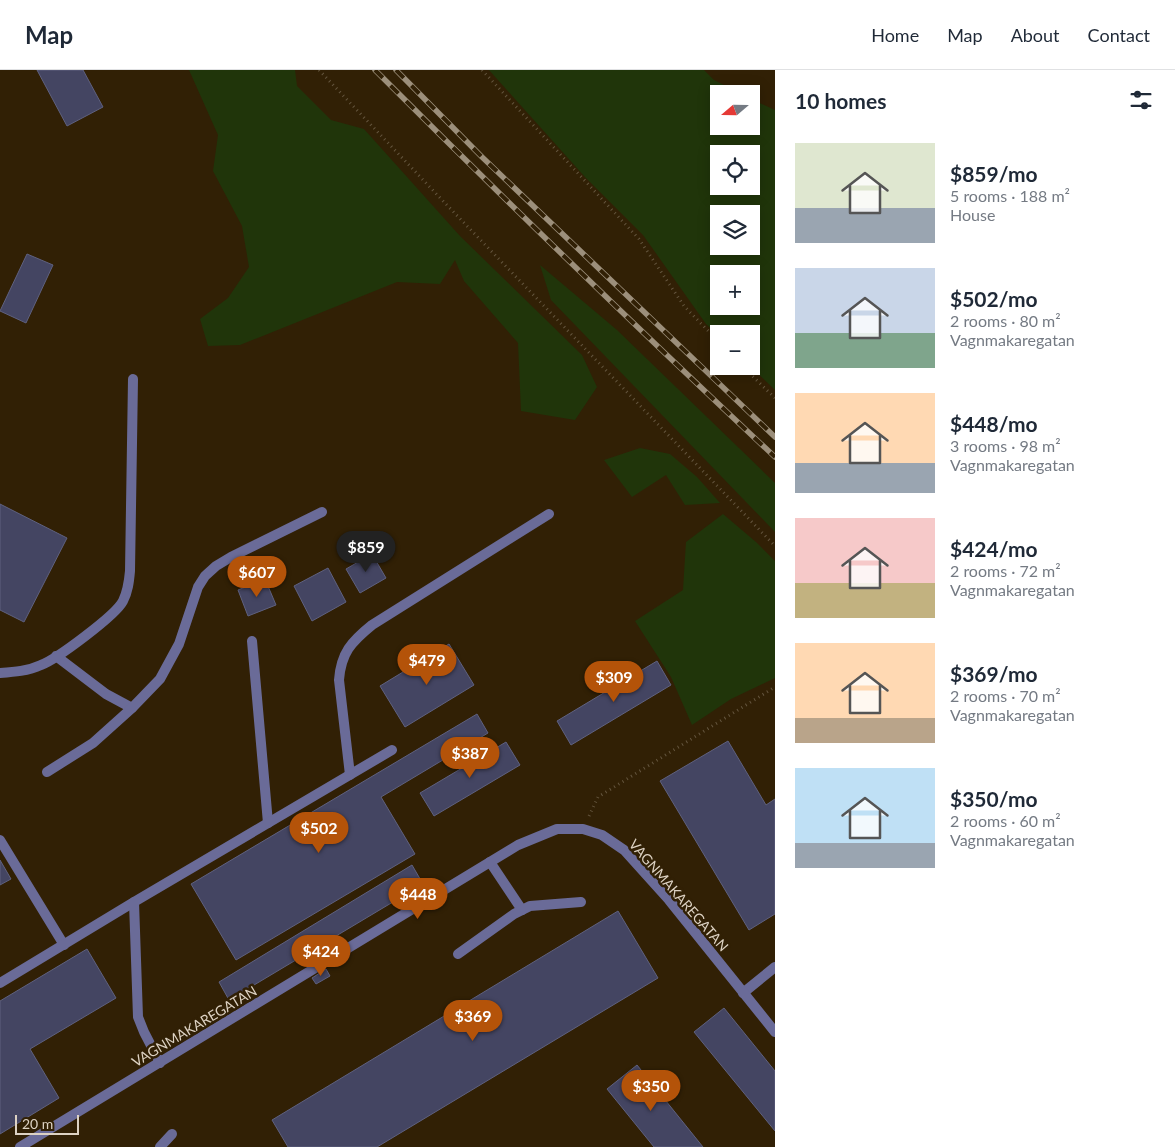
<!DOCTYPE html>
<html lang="en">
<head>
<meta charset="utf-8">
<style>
	body { margin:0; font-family:Lato,sans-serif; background:#f6f6f7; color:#1f2937; height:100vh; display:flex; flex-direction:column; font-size:19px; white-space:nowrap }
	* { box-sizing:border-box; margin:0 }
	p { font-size:16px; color:#747a83 }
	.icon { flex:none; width:28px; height:28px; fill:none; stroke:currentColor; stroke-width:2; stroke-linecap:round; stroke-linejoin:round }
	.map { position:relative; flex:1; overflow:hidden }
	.drawer { display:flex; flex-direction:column; background:#fff; width:400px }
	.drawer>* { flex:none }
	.needle { width:32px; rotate:250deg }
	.controls { position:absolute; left:710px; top:15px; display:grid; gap:10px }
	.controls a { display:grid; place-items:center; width:50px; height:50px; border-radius:0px; background:#fff; box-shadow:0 2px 12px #0003; font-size:25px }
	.scale { position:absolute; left:15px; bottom:12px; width:64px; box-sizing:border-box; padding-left:5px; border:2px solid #ddd2c3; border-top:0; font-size:14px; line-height:18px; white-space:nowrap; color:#ddd2c3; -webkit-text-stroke:4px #312005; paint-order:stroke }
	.price { position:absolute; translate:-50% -42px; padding:0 11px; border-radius:18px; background:#b45309; color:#fff; font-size:16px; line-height:32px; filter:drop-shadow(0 1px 2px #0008) }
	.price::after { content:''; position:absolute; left:50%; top:30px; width:15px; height:11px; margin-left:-8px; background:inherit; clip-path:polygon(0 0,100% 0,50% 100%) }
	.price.active { background:#222; color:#fff }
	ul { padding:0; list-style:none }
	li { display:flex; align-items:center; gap:15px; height:125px; padding:0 20px }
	li span { display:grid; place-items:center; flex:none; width:140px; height:100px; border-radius:0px; color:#555 }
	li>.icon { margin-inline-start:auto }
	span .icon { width:60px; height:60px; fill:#fffc; stroke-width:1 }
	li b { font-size:21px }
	h2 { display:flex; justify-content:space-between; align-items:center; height:60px; padding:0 20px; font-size:21px }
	header { display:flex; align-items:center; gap:30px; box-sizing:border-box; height:70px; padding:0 25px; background:#fff; border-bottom:1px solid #e0e1e3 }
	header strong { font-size:24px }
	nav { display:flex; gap:28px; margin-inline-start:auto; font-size:18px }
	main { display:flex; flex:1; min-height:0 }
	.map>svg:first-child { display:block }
	.green { fill:#20350a; fill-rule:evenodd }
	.building { fill:#444562; stroke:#5f617f }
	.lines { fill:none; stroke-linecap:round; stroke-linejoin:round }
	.path { stroke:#65563f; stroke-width:3; stroke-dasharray:1 4; stroke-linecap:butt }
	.lane { stroke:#6a6b98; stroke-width:10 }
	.street { stroke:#6a6b98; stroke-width:10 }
	.rail-casing { stroke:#9c8f7b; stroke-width:5.5 }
	.rail { stroke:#312005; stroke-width:4; stroke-dasharray:11; stroke-linecap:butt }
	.labels { text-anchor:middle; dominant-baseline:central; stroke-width:5; stroke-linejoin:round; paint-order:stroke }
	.street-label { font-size:14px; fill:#ddd2c3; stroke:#312005 }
</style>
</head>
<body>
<header>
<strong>Map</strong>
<nav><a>Home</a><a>Map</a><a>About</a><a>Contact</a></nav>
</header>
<main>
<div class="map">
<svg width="775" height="1077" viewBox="0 0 775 1077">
	<rect width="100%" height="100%" fill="#312005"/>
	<g class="green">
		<path d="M189 0H295L297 16 331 50 364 59 460 166 582 285 597 317 575 350 521 341 518 273 464 211 455 190 440 214 397 212 240 275 208 276 200 249 228 228 249 197 242 156 213 101 218 65Z"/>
		<path d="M489 0H704L714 10 742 24H719V56H751V29L775 40V320L750 296 751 264H719V266L706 254 643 165 585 107ZM719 84H751V116H719ZM719 144H751V176H719ZM719 204H751V236H719Z"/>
		<path d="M540 195 617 260 775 413V462L551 230Z"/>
		<path d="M640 378 670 384 697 407 720 433 685 435 666 405 632 427 604 390Z"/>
		<path d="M723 444 756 472 775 491V608L731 629 692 655 671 607 635 551 683 520 686 472Z"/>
	</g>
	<g class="building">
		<path d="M37 0H83L103 37 67 56Z"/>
		<path d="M27 184 53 195 26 253 0 241Z"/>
		<path d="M0 434 67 468 24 552 0 540Z"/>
		<path d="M372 484 386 508 360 523 346 499Z"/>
		<path d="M328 498 346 532 312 551 294 516Z"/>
		<path d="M265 509 276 535 248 546 238 520Z"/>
		<path d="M449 574 474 615 405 657 380 616Z"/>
		<path d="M657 591 671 615 571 675 557 651Z"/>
		<path d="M477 644 488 663 381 727 415 784 236 890 191 814Z"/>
		<path d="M728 671 766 735 775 729V844L749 860 660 711Z"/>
		<path d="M506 672 520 695 434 746 420 723Z"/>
		<path d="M0 790 11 809 0 815Z"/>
		<path d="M412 795 423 814 229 930 219 912Z"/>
		<path d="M618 841 658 908 377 1077H288L272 1050Z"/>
		<path d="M87 879 116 928 30 979 59 1028 0 1064V931Z"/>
		<path d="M326 899 330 906 316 914 312 908Z"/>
		<path d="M724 938 775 1001V1061L694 962Z"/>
		<path d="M637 995 703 1077H654L607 1019Z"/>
	</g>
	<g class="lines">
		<g class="path">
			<path d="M319 0 444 132 775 476"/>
			<path d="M482 0 639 169 684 236 719 272"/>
			<path d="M742 296 775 328"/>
			<path d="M589 746 598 727 775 617"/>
		</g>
		<g class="lane">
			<path d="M252 571 268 753"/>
			<path d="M56 586 106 624 132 638"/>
			<path d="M0 603C14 602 28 601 41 595 57 589 116 545 123 531 128 521 129 512 130 501L133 309"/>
			<path d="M47 702 93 673 132 638 160 609 179 574 198 517 205 506 216 496 231 487 322 442"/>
			<path d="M350 705 339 610C341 583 351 572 372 555L549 444"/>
			<path d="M0 770 64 875"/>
			<path d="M490 792 522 840"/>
			<path d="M458 884 514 844 530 836 581 832"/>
			<path d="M0 913 134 832"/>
			<path d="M743 923 775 897"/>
			<path d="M160 993 144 962 138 947 134 832 392 680"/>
			<path d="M160 1077 172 1064"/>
		</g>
		<path class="street" d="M20 1077 518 775 557 759H583L602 765 624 780 669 830 775 962"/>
		<defs>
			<g id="rail">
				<path d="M375 0C506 131 639 260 775 387"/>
				<path d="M396 0 482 87 775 367"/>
			</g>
		</defs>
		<use href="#rail" class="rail-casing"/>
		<use href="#rail" class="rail"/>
	</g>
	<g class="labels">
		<g class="street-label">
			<text transform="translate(679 825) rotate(49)">VAGNMAKAREGATAN</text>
			<text transform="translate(194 956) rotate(-31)">VAGNMAKAREGATAN</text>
		</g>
	</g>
</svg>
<div class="controls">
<a><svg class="needle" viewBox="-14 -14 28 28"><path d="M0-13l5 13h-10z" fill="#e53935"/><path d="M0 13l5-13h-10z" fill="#747a83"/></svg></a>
<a><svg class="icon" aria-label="locate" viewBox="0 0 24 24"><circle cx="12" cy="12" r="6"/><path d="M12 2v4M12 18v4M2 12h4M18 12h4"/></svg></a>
<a><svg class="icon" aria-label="layers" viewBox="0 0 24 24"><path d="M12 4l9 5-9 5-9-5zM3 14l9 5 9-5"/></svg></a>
<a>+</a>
<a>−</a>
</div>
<div class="scale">20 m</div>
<b class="price active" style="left:366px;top:503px">$859</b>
<b class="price" style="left:257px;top:528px">$607</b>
<b class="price" style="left:427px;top:616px">$479</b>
<b class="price" style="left:614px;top:633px">$309</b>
<b class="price" style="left:470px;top:709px">$387</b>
<b class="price" style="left:319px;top:784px">$502</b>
<b class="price" style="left:418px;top:850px">$448</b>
<b class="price" style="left:321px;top:907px">$424</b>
<b class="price" style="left:473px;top:972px">$369</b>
<b class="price" style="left:651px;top:1042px">$350</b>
</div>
<section class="drawer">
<h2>10 homes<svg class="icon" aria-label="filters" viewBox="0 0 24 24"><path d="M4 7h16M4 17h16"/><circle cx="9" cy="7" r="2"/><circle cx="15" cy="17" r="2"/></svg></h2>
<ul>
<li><span style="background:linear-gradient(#dfe7d0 65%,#9aa5b1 0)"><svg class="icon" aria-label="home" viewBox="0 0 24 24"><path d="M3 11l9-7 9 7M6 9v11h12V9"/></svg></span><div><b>$859/mo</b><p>5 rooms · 188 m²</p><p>House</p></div></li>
<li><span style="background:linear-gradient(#c9d6e8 65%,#7fa58c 0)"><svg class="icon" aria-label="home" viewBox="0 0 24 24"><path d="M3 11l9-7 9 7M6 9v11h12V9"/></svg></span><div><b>$502/mo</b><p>2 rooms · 80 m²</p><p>Vagnmakaregatan</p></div></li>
<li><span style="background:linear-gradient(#ffd9b3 70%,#9aa5b1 0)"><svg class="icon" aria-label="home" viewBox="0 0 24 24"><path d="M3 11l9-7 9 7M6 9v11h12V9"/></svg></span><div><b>$448/mo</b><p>3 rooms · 98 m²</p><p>Vagnmakaregatan</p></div></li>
<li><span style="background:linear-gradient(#f6c9c9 65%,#c2b280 0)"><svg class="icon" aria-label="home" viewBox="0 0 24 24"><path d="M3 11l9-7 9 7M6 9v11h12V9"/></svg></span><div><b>$424/mo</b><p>2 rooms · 72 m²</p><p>Vagnmakaregatan</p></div></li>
<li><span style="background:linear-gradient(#ffd9b3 75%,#b9a48a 0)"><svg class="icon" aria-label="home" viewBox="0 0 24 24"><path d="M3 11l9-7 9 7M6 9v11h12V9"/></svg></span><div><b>$369/mo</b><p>2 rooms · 70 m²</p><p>Vagnmakaregatan</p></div></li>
<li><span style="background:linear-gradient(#bfe0f5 75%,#9aa5b1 0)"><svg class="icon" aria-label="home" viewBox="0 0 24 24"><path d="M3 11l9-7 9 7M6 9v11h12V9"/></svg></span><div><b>$350/mo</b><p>2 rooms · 60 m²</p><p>Vagnmakaregatan</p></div></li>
</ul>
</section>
</main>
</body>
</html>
